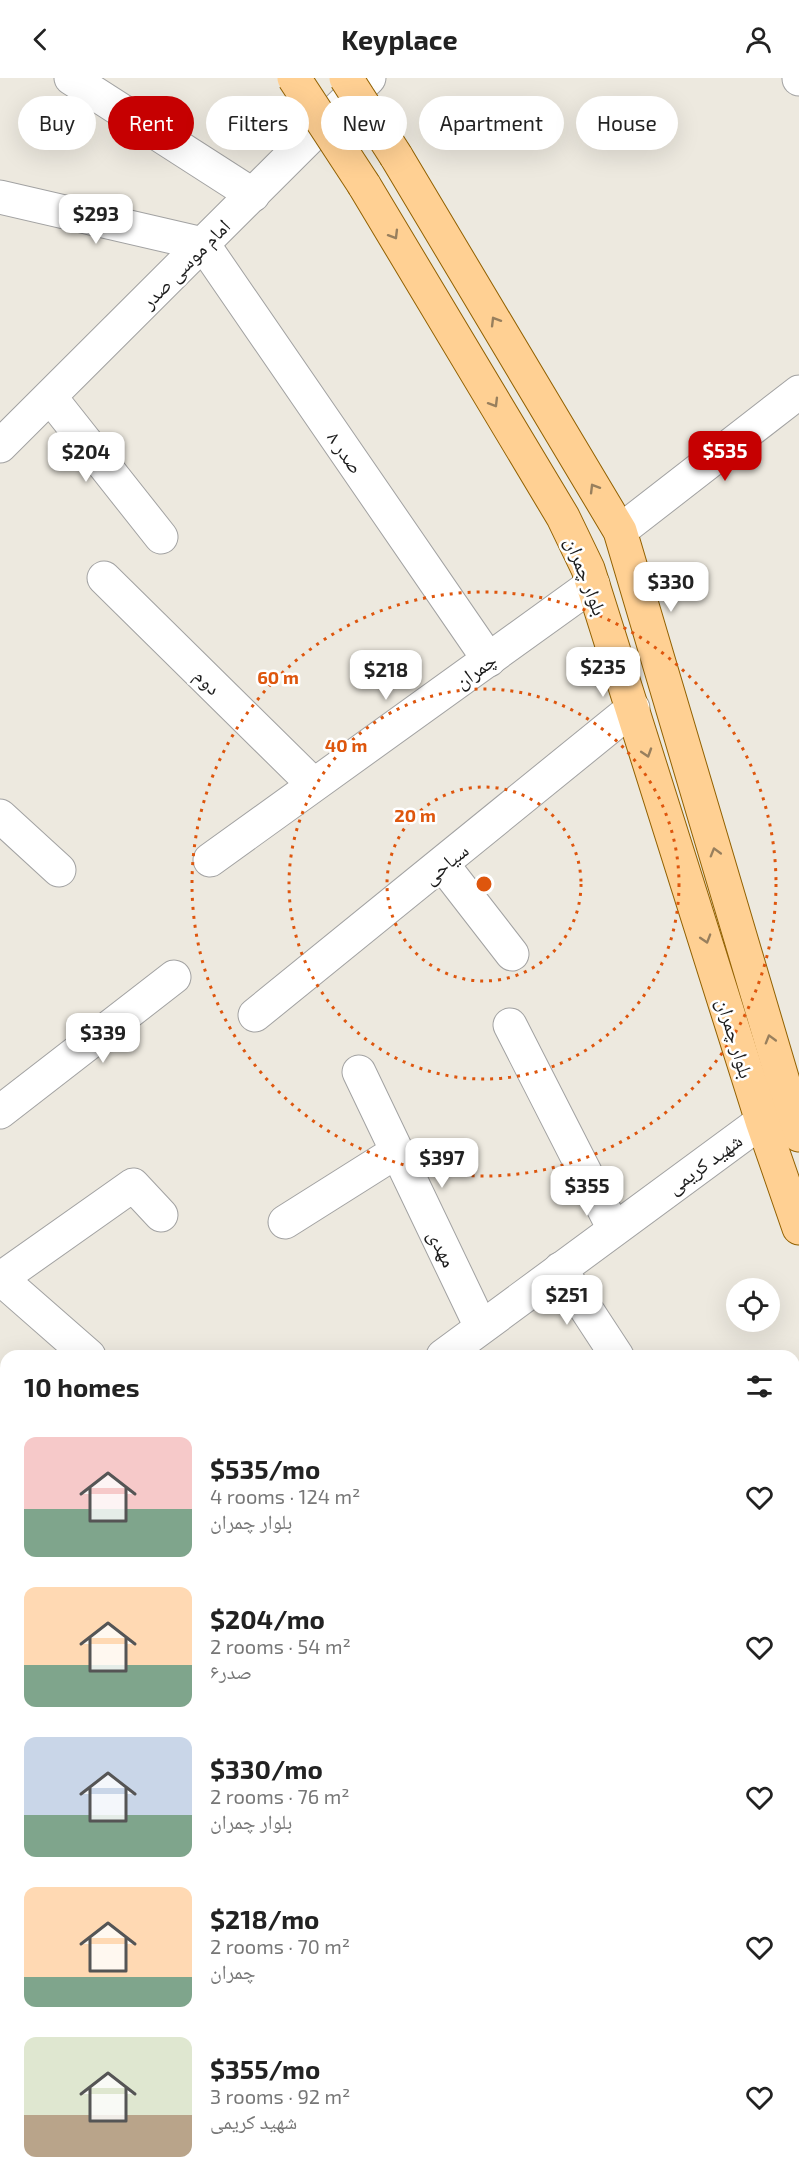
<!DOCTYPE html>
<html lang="en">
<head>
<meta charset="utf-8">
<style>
	body { margin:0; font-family:"Exo 2","Noto Naskh Arabic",sans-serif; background:#f2f2f2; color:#222; height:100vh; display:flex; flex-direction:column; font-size:22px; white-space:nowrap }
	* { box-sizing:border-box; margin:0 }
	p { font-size:20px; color:#767676 }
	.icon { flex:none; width:33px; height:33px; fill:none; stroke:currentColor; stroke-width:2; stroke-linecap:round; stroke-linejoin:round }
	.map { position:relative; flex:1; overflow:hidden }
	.panel { position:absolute; left:0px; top:1272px; width:800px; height:834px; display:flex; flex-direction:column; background:#fff; border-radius:18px 18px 0 0; box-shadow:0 6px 24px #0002 }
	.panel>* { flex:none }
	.banner { position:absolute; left:18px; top:18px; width:764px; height:54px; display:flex; gap:12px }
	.tools { position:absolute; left:726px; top:1200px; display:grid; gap:12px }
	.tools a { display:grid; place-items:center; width:54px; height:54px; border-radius:50%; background:#fff; box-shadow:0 6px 24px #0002; font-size:30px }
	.price { position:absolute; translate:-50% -51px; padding:0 14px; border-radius:12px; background:#fff; color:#222; font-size:20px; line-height:39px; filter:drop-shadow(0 2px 3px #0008) }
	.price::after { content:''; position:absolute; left:50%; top:36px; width:18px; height:14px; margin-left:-9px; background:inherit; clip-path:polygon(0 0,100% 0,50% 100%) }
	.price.on { background:#c60001; color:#fff }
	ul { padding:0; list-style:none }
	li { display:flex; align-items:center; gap:18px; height:150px; padding:0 24px }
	li span { display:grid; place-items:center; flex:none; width:168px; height:120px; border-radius:12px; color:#555 }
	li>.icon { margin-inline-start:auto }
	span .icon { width:72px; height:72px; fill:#fffc; stroke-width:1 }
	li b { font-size:26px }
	h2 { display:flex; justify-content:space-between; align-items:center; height:72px; padding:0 24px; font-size:26px }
	.tag { padding:0 21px; border-radius:27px; background:#fff; box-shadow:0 6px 24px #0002; font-size:21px; line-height:54px }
	.tag.on { background:#c60001; color:#fff }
	header { display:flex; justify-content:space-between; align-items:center; height:78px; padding:0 24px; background:#fff; font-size:27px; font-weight:700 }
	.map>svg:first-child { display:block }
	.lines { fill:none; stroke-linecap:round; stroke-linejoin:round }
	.minor-casing { stroke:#a2a2a2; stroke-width:35 }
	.major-casing { stroke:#926100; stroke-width:35 }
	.minor { stroke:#fff; stroke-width:33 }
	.major { stroke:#ffd093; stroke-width:33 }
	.major-bridge-casing { stroke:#926100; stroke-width:35; stroke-linecap:butt }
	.major-bridge { stroke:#ffd093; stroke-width:33 }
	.oneway { stroke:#987f5d }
	.ring { fill:none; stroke:#de560d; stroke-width:3; stroke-dasharray:3 6 }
	.labels { text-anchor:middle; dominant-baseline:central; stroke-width:5; stroke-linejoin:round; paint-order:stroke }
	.street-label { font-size:20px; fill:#1b1b1b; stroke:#fff }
	.centre { fill:#de560d; stroke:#fff; stroke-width:3 }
	.ring-label { font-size:18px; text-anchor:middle; font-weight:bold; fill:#de560d; stroke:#fff; stroke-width:5; stroke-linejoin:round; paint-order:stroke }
</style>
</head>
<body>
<header><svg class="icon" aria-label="back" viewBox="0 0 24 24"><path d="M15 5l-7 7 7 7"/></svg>Keyplace<svg class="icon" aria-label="person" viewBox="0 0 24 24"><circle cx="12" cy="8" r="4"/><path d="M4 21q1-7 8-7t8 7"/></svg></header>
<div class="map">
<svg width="799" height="2106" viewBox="0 0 799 2106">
	<rect width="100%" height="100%" fill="#ede9df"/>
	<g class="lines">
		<defs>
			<g id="minor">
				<path d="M71 0 253 117"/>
				<path d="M799 0V1"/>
				<path d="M0 119 203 166 489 582"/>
				<path d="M51 320 161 459"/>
				<path d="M0 368 369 0"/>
				<path d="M620 453 799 314"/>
				<path d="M104 500 313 706"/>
				<path d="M0 738 59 792"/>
				<path d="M210 782 593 506"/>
				<path d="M443 787 512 876"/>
				<path d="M255 937 633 630"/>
				<path d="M510 947 614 1151"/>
				<path d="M359 994 481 1249"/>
				<path d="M0 1034 174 899"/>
				<path d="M285 1144 396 1074"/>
				<path d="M560 1191 617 1278"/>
				<path d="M0 1200 89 1278"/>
				<path d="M0 1201 133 1107 161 1137"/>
				<path d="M443 1278 762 1043"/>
				<path d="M0 1614 6 1613"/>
				<path d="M794 1639 799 1648"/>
				<path d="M794 1674 799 1670"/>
				<path d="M0 1875 6 1874"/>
				<path d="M794 1883 799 1879"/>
				<path d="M794 2001 799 1998"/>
				<path d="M794 2077 799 2083"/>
				<path d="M194 2100 195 2106"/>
				<path d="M323 2100V2106"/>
				<path d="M457 2104 458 2106"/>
			</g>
			<g id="major">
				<path d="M396 78 620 453 799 1057"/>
				<path d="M364 107 563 439 588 491 762 1043 799 1150"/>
			</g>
		</defs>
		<use href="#minor" class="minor-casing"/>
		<use href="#major" class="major-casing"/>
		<use href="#minor" class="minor"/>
		<use href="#major" class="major"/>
		<defs>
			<g id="major-bridge">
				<path d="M294 0 364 107"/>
				<path d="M346 0 396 78"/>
			</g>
		</defs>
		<use href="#major-bridge" class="major-bridge-casing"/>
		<use href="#major-bridge" class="major-bridge"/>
	</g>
	<defs><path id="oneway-chevron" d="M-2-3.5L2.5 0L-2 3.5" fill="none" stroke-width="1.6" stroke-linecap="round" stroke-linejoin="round" transform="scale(1.5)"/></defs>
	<g class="oneway">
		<use href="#oneway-chevron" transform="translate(394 157) rotate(59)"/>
		<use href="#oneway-chevron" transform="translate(495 243) rotate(-121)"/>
		<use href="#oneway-chevron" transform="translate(494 325) rotate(59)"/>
		<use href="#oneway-chevron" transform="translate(594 410) rotate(-121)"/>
		<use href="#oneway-chevron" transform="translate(647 675) rotate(72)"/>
		<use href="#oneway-chevron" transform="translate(715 774) rotate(-106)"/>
		<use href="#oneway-chevron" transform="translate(706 861) rotate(73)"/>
		<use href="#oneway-chevron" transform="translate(770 961) rotate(-106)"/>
	</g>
	<g class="ring">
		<circle cx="484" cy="806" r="97"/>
		<circle cx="484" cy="806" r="195"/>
		<circle cx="484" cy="806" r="292"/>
	</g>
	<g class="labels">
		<g class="street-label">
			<text transform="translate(185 185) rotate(-45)">امام موسی صدر</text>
			<text transform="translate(346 374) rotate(55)">صدر ۸</text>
			<text transform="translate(587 498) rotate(69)">بلوار چمران</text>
			<text transform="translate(475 592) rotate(-35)">چمران</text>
			<text transform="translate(208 603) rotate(45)">دوم</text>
			<text transform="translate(445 785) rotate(-39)">سیاحی</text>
			<text transform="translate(736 960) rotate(73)">بلوار چمران</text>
			<text transform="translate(704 1085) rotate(-36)">شهید کریمی</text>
			<text transform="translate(443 1170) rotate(64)">مهدی</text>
		</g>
	</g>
	<circle cx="484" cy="806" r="9" class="centre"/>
	<g class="ring-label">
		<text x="278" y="606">60 m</text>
		<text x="346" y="674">40 m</text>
		<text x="415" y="744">20 m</text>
	</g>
</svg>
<div class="tools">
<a><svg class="icon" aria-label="locate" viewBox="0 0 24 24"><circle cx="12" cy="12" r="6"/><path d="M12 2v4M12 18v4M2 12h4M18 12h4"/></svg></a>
</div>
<b class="price" style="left:96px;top:167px">$293</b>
<b class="price on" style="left:725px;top:404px">$535</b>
<b class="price" style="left:86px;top:405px">$204</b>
<b class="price" style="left:671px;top:535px">$330</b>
<b class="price" style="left:603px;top:620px">$235</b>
<b class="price" style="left:386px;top:623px">$218</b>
<b class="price" style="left:103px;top:986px">$339</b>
<b class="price" style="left:442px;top:1111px">$397</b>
<b class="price" style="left:587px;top:1139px">$355</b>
<b class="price" style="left:567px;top:1248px">$251</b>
<div class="banner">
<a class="tag">Buy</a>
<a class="tag on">Rent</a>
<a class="tag">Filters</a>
<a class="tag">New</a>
<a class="tag">Apartment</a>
<a class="tag">House</a>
</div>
<section class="panel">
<h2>10 homes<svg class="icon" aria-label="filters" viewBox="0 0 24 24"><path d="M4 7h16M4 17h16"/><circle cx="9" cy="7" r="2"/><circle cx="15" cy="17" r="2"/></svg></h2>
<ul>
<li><span style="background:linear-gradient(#f6c9c9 60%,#7fa58c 0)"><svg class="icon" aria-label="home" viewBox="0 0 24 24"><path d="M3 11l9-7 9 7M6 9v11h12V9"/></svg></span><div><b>$535/mo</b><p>4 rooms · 124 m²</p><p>بلوار چمران</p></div><svg class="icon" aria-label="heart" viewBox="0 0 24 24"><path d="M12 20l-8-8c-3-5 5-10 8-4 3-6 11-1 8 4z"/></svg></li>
<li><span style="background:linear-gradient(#ffd9b3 65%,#7fa58c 0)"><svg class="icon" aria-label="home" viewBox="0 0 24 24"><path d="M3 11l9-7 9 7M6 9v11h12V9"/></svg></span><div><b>$204/mo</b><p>2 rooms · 54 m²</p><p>صدر۶</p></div><svg class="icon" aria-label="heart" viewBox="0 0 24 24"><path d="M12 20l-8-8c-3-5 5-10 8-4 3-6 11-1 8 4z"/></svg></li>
<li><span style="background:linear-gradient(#c9d6e8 65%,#7fa58c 0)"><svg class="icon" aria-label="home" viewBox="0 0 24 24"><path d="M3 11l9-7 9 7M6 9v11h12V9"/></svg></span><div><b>$330/mo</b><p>2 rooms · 76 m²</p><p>بلوار چمران</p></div><svg class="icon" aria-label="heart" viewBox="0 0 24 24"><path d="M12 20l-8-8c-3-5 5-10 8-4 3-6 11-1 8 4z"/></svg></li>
<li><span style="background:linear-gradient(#ffd9b3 75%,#7fa58c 0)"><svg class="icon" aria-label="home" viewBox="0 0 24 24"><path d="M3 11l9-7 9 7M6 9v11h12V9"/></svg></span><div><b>$218/mo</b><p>2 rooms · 70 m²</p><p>چمران</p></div><svg class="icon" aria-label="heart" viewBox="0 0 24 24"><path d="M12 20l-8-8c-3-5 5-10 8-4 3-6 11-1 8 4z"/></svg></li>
<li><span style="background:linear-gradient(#dfe7d0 65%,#b9a48a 0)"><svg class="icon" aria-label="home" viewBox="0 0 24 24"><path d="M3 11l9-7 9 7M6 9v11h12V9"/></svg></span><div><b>$355/mo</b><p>3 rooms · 92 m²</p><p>شهید کریمی</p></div><svg class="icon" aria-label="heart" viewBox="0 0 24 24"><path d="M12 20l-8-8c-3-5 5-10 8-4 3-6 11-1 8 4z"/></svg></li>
</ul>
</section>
</div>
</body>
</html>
